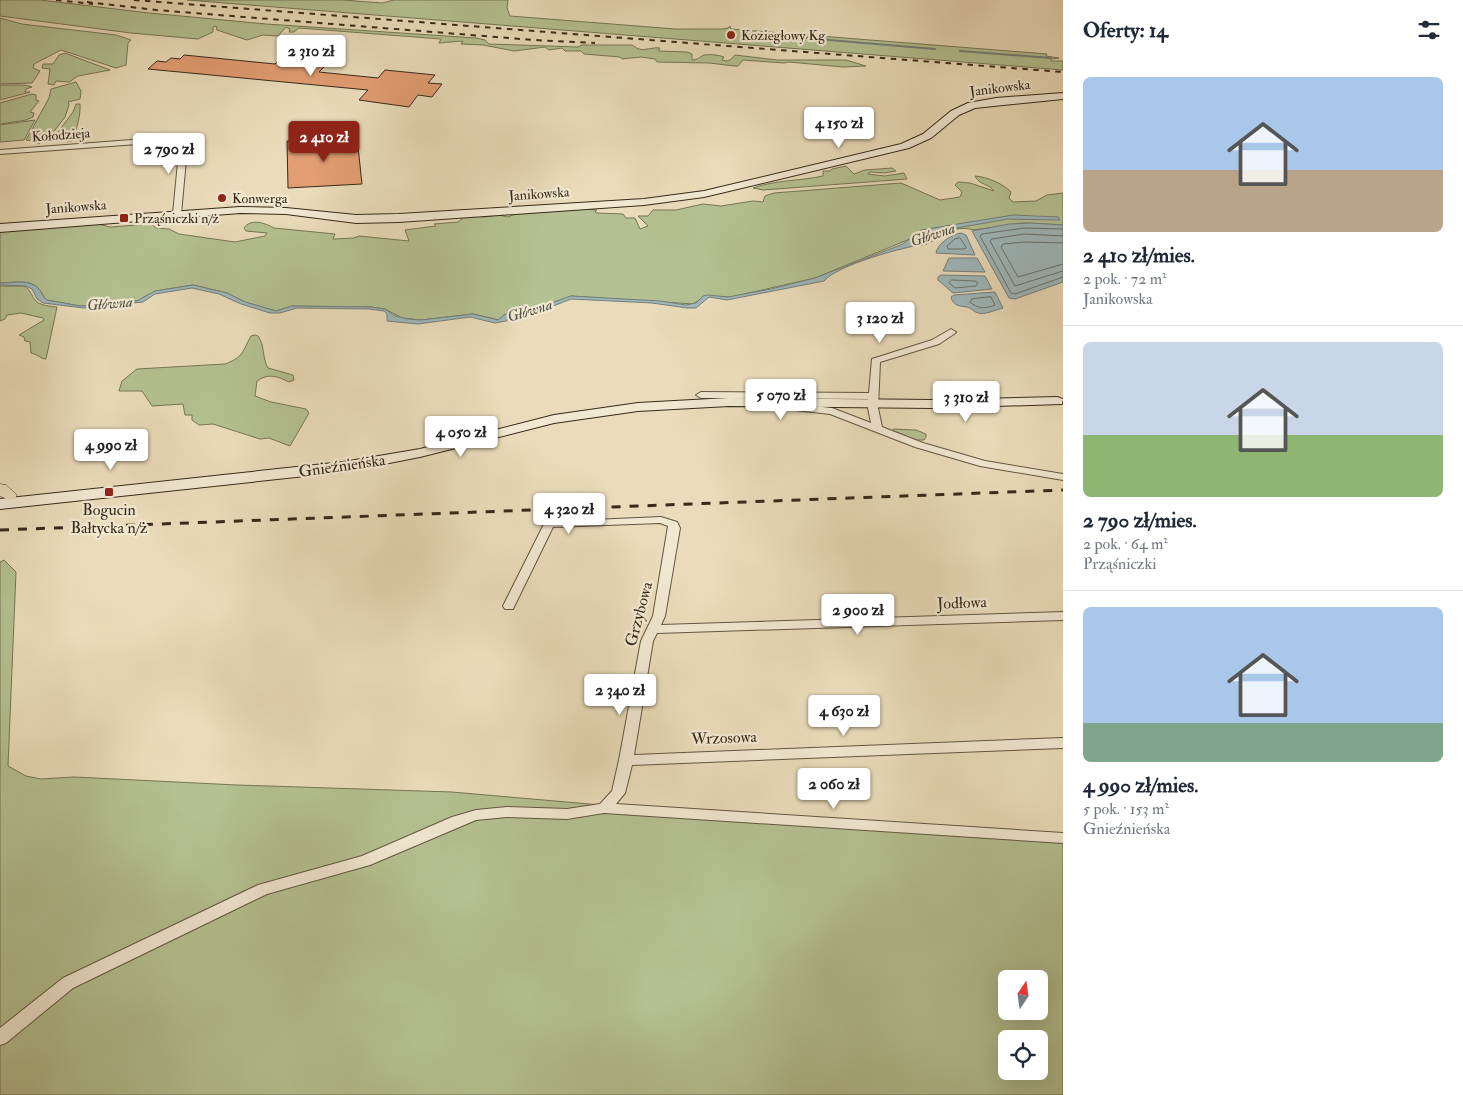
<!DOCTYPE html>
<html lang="pl">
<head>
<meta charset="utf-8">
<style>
	body { margin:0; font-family:"IM FELL Double Pica",serif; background:#f2f2f3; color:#1f2937; height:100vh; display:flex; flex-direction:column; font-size:19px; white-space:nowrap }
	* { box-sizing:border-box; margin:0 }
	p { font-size:16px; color:#747a83 }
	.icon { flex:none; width:28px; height:28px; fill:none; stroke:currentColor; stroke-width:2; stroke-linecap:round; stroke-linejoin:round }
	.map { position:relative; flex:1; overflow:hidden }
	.details { display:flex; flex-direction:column; background:#fff; width:400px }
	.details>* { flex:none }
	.needle { width:32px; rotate:13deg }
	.fabs { position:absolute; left:998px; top:970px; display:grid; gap:10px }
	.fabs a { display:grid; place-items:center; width:50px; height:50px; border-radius:8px; background:#fff; box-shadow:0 5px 20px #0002; font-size:25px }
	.price { position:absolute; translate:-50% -42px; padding:0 11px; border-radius:5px; background:#fff; color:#222; font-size:16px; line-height:32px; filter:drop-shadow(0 1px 2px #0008) }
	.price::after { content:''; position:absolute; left:50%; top:30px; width:15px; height:11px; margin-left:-8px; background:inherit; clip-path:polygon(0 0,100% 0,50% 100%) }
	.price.selected { background:#8f2418; color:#fff }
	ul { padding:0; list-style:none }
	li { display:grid; align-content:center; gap:10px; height:265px; padding:0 20px }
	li+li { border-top:1px solid #e0e1e3 }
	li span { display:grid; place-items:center; height:155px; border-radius:8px; color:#555 }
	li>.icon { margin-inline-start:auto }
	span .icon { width:90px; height:90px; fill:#fffc; stroke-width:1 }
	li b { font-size:21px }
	h2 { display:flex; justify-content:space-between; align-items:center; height:60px; padding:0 20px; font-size:21px }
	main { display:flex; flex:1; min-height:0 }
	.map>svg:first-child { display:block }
	.green { fill:#b4c192; stroke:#757656; fill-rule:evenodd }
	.water { fill:#9eb8bc; stroke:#747f7b }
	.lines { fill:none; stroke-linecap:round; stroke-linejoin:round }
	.shore { stroke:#6a716a; stroke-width:1 }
	.stream { stroke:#747f7b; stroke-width:2 }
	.building { fill:#e29d72; stroke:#362a19 }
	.street-casing { stroke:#635641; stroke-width:2 }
	.secondary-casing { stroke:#362a19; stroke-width:2 }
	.primary-casing { stroke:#362a19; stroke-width:1 }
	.street { fill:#f1e8d2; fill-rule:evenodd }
	.secondary { fill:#f1e8d2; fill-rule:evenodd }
	.primary { fill:#eadcba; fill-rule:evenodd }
	.rail-far1 { stroke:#362a19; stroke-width:2; stroke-dasharray:5.5 5.5; stroke-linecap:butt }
	.rail { stroke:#362a19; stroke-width:3; stroke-dasharray:9 9; stroke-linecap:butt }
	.poi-dot { fill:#8f2418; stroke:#f1e8d2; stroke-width:2 }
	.labels { text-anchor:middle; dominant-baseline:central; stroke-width:4.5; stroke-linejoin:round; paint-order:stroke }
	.far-poi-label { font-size:14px; fill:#362a19; stroke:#f1e8d2; text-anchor:start }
	.far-street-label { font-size:14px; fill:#362a19; stroke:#f1e8d2 }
	.far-water-label { font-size:15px; font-style:italic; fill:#504e42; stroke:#f1e8d2 }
	.street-label { font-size:16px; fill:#362a19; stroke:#f1e8d2 }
	.poi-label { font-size:16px; fill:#362a19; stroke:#f1e8d2 }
</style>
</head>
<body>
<main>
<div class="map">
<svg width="1063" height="1095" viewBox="0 0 1063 1095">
	<rect width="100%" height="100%" fill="#eadcba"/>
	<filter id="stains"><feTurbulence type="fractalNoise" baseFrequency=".004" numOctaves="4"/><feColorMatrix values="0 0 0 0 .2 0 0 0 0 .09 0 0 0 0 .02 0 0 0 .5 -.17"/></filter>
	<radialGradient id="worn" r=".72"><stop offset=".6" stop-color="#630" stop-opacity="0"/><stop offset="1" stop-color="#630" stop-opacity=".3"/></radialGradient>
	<g class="green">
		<path d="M0 0H40L149 13 266 24 476 38 485 40 489 44 578 47 582 45H632C634 46 636 48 639 49 644 51 653 47 660 48L658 51 687 52 692 54V60C698 60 699 57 704 55 709 54 719 55 724 57L722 60C728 62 731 60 735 55L777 60H846L866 66 843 67 789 62 784 63 743 60 738 66H735L709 63 657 62 655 59 641 57 622 59 620 57 584 54 581 51H565L562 48 549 50 545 47 514 51 483 45 461 44 463 41 439 43 441 39 299 28 294 32H289L290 29 286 27 278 36 263 35 247 40 217 30 216 26 213 27V32L198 39 131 33 0 16Z"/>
		<path d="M187 0H343L382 3 394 0H508L507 8 510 16 675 29H722L728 28 730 26 731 29 1047 54 1046 56 1059 58 1051 59V61H1063V70Z"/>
		<path d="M0 18 22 24 116 35 131 40 128 43 126 65 116 68 61 50 34 64 33 68 40 71 32 83 0 84Z"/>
		<path d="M65 53 110 70 78 76 69 82 56 81 54 85 48 84 50 69 42 68 43 64H53L59 55Z"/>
		<path d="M76 82 81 91 80 99 68 102 69 105 65 117 52 134H46L39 144 34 141 26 140 49 98 51 89Z"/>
		<path d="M0 85H25L32 87 26 89 25 92H30L27 93 0 100Z"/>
		<path d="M32 94 36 95V100L39 101 30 112 34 113 33 117 26 120 0 124V103Z"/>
		<path d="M76 104H80C81 115 76 131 72 141H67V139L56 135 73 112Z"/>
		<path d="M35 120 24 140 0 142V125Z"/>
		<path d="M846 166 854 174 865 170 892 168 896 171 885 173 870 172 868 174 885 176 904 173 907 179 763 190 753 188C775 180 800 181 823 176V171H830L832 169Z"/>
		<path d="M975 176C987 177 1002 183 1011 192L1009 198 1013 202 1036 201 1047 195 1063 193V225L1024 223 974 230C952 224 944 237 926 244 921 246 915 245 910 246V239L815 278 731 297 705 296 693 304 571 296 546 305 519 310 504 315 499 320 473 314 421 320 402 318 385 309 371 307 292 306 276 311 245 302 227 293 193 285 155 291 137 301 111 302 96 305 80 306 47 300C42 297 42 291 37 287 28 279 11 283 0 283V229L94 223 110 227 151 224 156 228 169 229 179 234 235 242 265 236 267 233 246 231 244 228C251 218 265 223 274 228L335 234 333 239 354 238 359 236 409 241 405 230 436 226 434 224 458 222 464 217 477 216 485 217 499 215 508 217 515 214 581 209 597 210 595 212 597 213 623 214 626 218H635L640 229 648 226 638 216H648L653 210H676L703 204 721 206 753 201 763 202 765 196 774 193 901 183 940 200 960 197 962 192 955 185 958 182 970 183 994 191C990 184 979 185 975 176Z"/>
		<path d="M0 286H24C31 290 31 295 35 300 40 306 50 306 57 307L46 359C41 359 39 355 31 353L30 342 25 341 24 337 19 335 44 320 43 318 21 313 7 315 5 319 0 321Z"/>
		<path d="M255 335 258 336C265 345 262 358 268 368L293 375 294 380 289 382C277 376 268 373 257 381L255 396 271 402 306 409 309 413 290 446 269 438 260 439 213 424 199 425 192 420V415H185L183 404 152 406 142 391H119L122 381 137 369 225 364C244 357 242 352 251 336Z"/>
		<path d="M894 429 916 430 926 434V437L924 440H915L891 431Z"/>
		<path d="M4 560 16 572 8 766 26 776 41 779 74 777 237 785 452 792 612 806 1063 835V1095H0V562ZM1006 979H1039V1011H1006ZM1006 1039H1039V1071H1006Z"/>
	</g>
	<g class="water">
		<path d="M1013 215 1058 217 1060 220 1008 219 945 230 928 236 930 241 927 244C906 246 837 265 824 281L727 300 709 297 696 308H687L652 303 571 299 543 310 517 314 506 321 495 323 470 317 418 324 387 321V314L384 311 369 309 297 308 280 313H270L241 304 219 294 192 288 155 294 143 302 84 308 43 303 37 299 32 289 26 286 0 285V283C12 283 27 279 37 287 42 291 42 297 47 300L80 306 96 305 111 302 137 301 155 291 193 285 227 293 245 302 276 311 292 306 371 307 385 309 395 316 408 319 421 320 473 314 498 320 504 315 519 310 546 305 571 296 660 301 686 305 696 303 703 296 708 295 728 297 771 289 815 278 903 244 921 230Z"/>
		<path d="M1031 223 1063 225V282L1015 299 1009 298 972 231 1009 224Z"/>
		<path d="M961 233 966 235 975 255 936 253C937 244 952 234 961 233Z"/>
		<path d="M949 258H977L985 272 943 271Z"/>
		<path d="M941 275 985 276 992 289 953 293 938 280V277Z"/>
		<path d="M995 292 1003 308C995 310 985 315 978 313 974 312 971 308 967 307 960 306 953 306 951 297L954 295Z"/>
	</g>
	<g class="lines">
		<g class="shore">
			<path d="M1063 229 1024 228 982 234 980 236 1011 293 1015 294 1063 277"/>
			<path d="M1063 236 1024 234 992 239 990 241 1015 286 1063 271"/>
			<path d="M960 238 966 247 965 249H948L947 246 955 239Z"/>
			<path d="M1063 243 1025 242 1003 244 1001 247 1018 277 1063 264"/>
			<path d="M952 280 975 281 978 283 976 286 955 288 949 283Z"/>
			<path d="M991 297 995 305C985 309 978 309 970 302L972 299Z"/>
		</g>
		<g class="stream">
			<path d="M770 35 935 49"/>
			<path d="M960 51 1051 58"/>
		</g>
	</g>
	<g class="building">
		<path d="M184 55 275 64 279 60 326 65 319 72 378 78 385 70 435 75 428 83 442 84 432 97 418 95 409 107 359 100 368 90 148 69 157 61 166 62 171 58 180 59Z"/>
		<path d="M357 137 362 184 288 188 287 141Z"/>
	</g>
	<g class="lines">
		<defs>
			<g id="street">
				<path d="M184 136 188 138 181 214 177 216 173 214 180 141 0 154V150Z"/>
				<path d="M951 329 956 332 954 334 939 344 880 362 878 408 882 427 923 443 985 461 1063 474V480L980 466 915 447 830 414 795 410 790 407 795 404 832 408 871 423 868 408V399L701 398 696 395 701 392 869 393 872 359 932 340Z"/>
				<path d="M661 517 677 522 680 528 665 616 661 625 1063 612V620L657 633 653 641 634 755 1063 738V748L632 765 625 793 616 804 1063 833V843L604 813 567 819 507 817 476 820 370 865 267 894 73 988 6 1043 0 1045V1028L63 978 258 885 362 856 452 817 476 810 507 807 567 809 600 804 612 791 619 760 641 641 653 616 668 526 660 523 553 527 513 609H505L503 606 545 522Z"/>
			</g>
			<g id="secondary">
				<path d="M1063 93V99L975 108 959 115 931 138 909 148 704 197 644 205 399 222 356 223 286 214 240 213 0 232V224L240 207 286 208 356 215 399 214 644 199 704 191 901 144 923 134 951 111 968 103 996 98Z"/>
				<path d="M1057 397 1063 399 1062 404 933 408 729 406 638 411 554 423 420 457 343 472 0 509V499L343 462 420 449 554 415 638 403 729 398 933 400Z"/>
			</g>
			<path id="primary" d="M0 484 6 485 17 495 15 499 9 500 0 496Z"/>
		</defs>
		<use href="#street" class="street-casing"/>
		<use href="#secondary" class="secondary-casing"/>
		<use href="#primary" class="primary-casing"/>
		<use href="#street" class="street"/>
		<use href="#secondary" class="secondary"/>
		<use href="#primary" class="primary"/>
		<g class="rail-far1">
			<path d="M56 0 93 4"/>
			<path d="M134 0 1063 72"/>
			<path d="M87 2 156 10 534 40 595 43"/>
		</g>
		<path class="rail" d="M0 530 1063 490"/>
	</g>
	<g class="poi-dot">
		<circle cx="731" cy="35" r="5"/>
		<circle cx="222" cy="198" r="5"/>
		<rect x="119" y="213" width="10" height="10" rx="2.5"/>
		<rect x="104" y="487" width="10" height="10" rx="2.5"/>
	</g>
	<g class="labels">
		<g class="far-poi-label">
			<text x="741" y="35">Koziegłowy Kg</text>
			<text x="232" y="198">Konwerga</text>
			<text x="134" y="218">Prząśniczki n/ż</text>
		</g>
		<g class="far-street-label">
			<text transform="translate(1000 88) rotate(-7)">Janikowska</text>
			<text transform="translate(61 135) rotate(-4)">Kołodzieja</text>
			<text transform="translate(539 194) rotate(-4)">Janikowska</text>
			<text transform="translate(76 207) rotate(-4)">Janikowska</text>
		</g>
		<g class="far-water-label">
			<text transform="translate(933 235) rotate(-18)">Główna</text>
			<text transform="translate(110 304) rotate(-5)">Główna</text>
			<text transform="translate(530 311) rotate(-17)">Główna</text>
		</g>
		<g class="street-label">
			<text transform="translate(342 466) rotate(-8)">Gnieźnieńska</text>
			<text transform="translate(962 603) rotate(-2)">Jodłowa</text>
			<text transform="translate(639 614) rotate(-75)">Grzybowa</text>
			<text transform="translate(724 738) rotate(-2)">Wrzosowa</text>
		</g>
		<g class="poi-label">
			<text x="109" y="510">Bogucin<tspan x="109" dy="18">Bałtycka n/ż</tspan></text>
		</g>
	</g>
	<rect width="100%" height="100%" filter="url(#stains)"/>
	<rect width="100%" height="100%" fill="url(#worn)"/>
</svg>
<div class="fabs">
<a><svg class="needle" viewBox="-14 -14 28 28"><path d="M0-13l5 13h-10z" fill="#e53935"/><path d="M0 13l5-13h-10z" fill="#747a83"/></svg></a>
<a><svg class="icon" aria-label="locate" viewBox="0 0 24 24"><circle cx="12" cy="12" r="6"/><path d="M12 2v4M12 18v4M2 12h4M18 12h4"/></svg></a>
</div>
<b class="price" style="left:311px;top:77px">2 310 zł</b>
<b class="price" style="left:839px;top:149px">4 150 zł</b>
<b class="price selected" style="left:324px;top:163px">2 410 zł</b>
<b class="price" style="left:169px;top:175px">2 790 zł</b>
<b class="price" style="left:880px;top:344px">3 120 zł</b>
<b class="price" style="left:781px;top:421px">5 070 zł</b>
<b class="price" style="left:966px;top:423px">3 310 zł</b>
<b class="price" style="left:461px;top:458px">4 050 zł</b>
<b class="price" style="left:111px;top:471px">4 990 zł</b>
<b class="price" style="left:569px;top:535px">4 320 zł</b>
<b class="price" style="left:858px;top:636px">2 900 zł</b>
<b class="price" style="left:620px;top:716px">2 340 zł</b>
<b class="price" style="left:844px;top:737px">4 630 zł</b>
<b class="price" style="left:834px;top:810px">2 060 zł</b>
</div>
<section class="details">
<h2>Oferty: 14<svg class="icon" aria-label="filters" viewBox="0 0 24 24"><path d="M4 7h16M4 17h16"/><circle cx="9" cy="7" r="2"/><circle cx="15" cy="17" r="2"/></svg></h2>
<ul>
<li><span style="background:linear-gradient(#a9c7e8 60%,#b9a48a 0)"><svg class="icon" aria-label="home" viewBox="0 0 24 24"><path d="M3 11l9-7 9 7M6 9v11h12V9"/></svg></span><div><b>2 410 zł/mies.</b><p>2 pok. · 72 m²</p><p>Janikowska</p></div></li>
<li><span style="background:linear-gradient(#c9d6e8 60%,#8fb573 0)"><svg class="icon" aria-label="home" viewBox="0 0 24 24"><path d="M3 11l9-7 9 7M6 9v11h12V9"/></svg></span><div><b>2 790 zł/mies.</b><p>2 pok. · 64 m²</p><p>Prząśniczki</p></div></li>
<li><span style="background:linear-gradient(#a9c7e8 75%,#7fa58c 0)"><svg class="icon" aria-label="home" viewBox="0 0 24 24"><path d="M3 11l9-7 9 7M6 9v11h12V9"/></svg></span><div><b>4 990 zł/mies.</b><p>5 pok. · 153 m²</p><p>Gnieźnieńska</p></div></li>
</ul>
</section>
</main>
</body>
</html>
